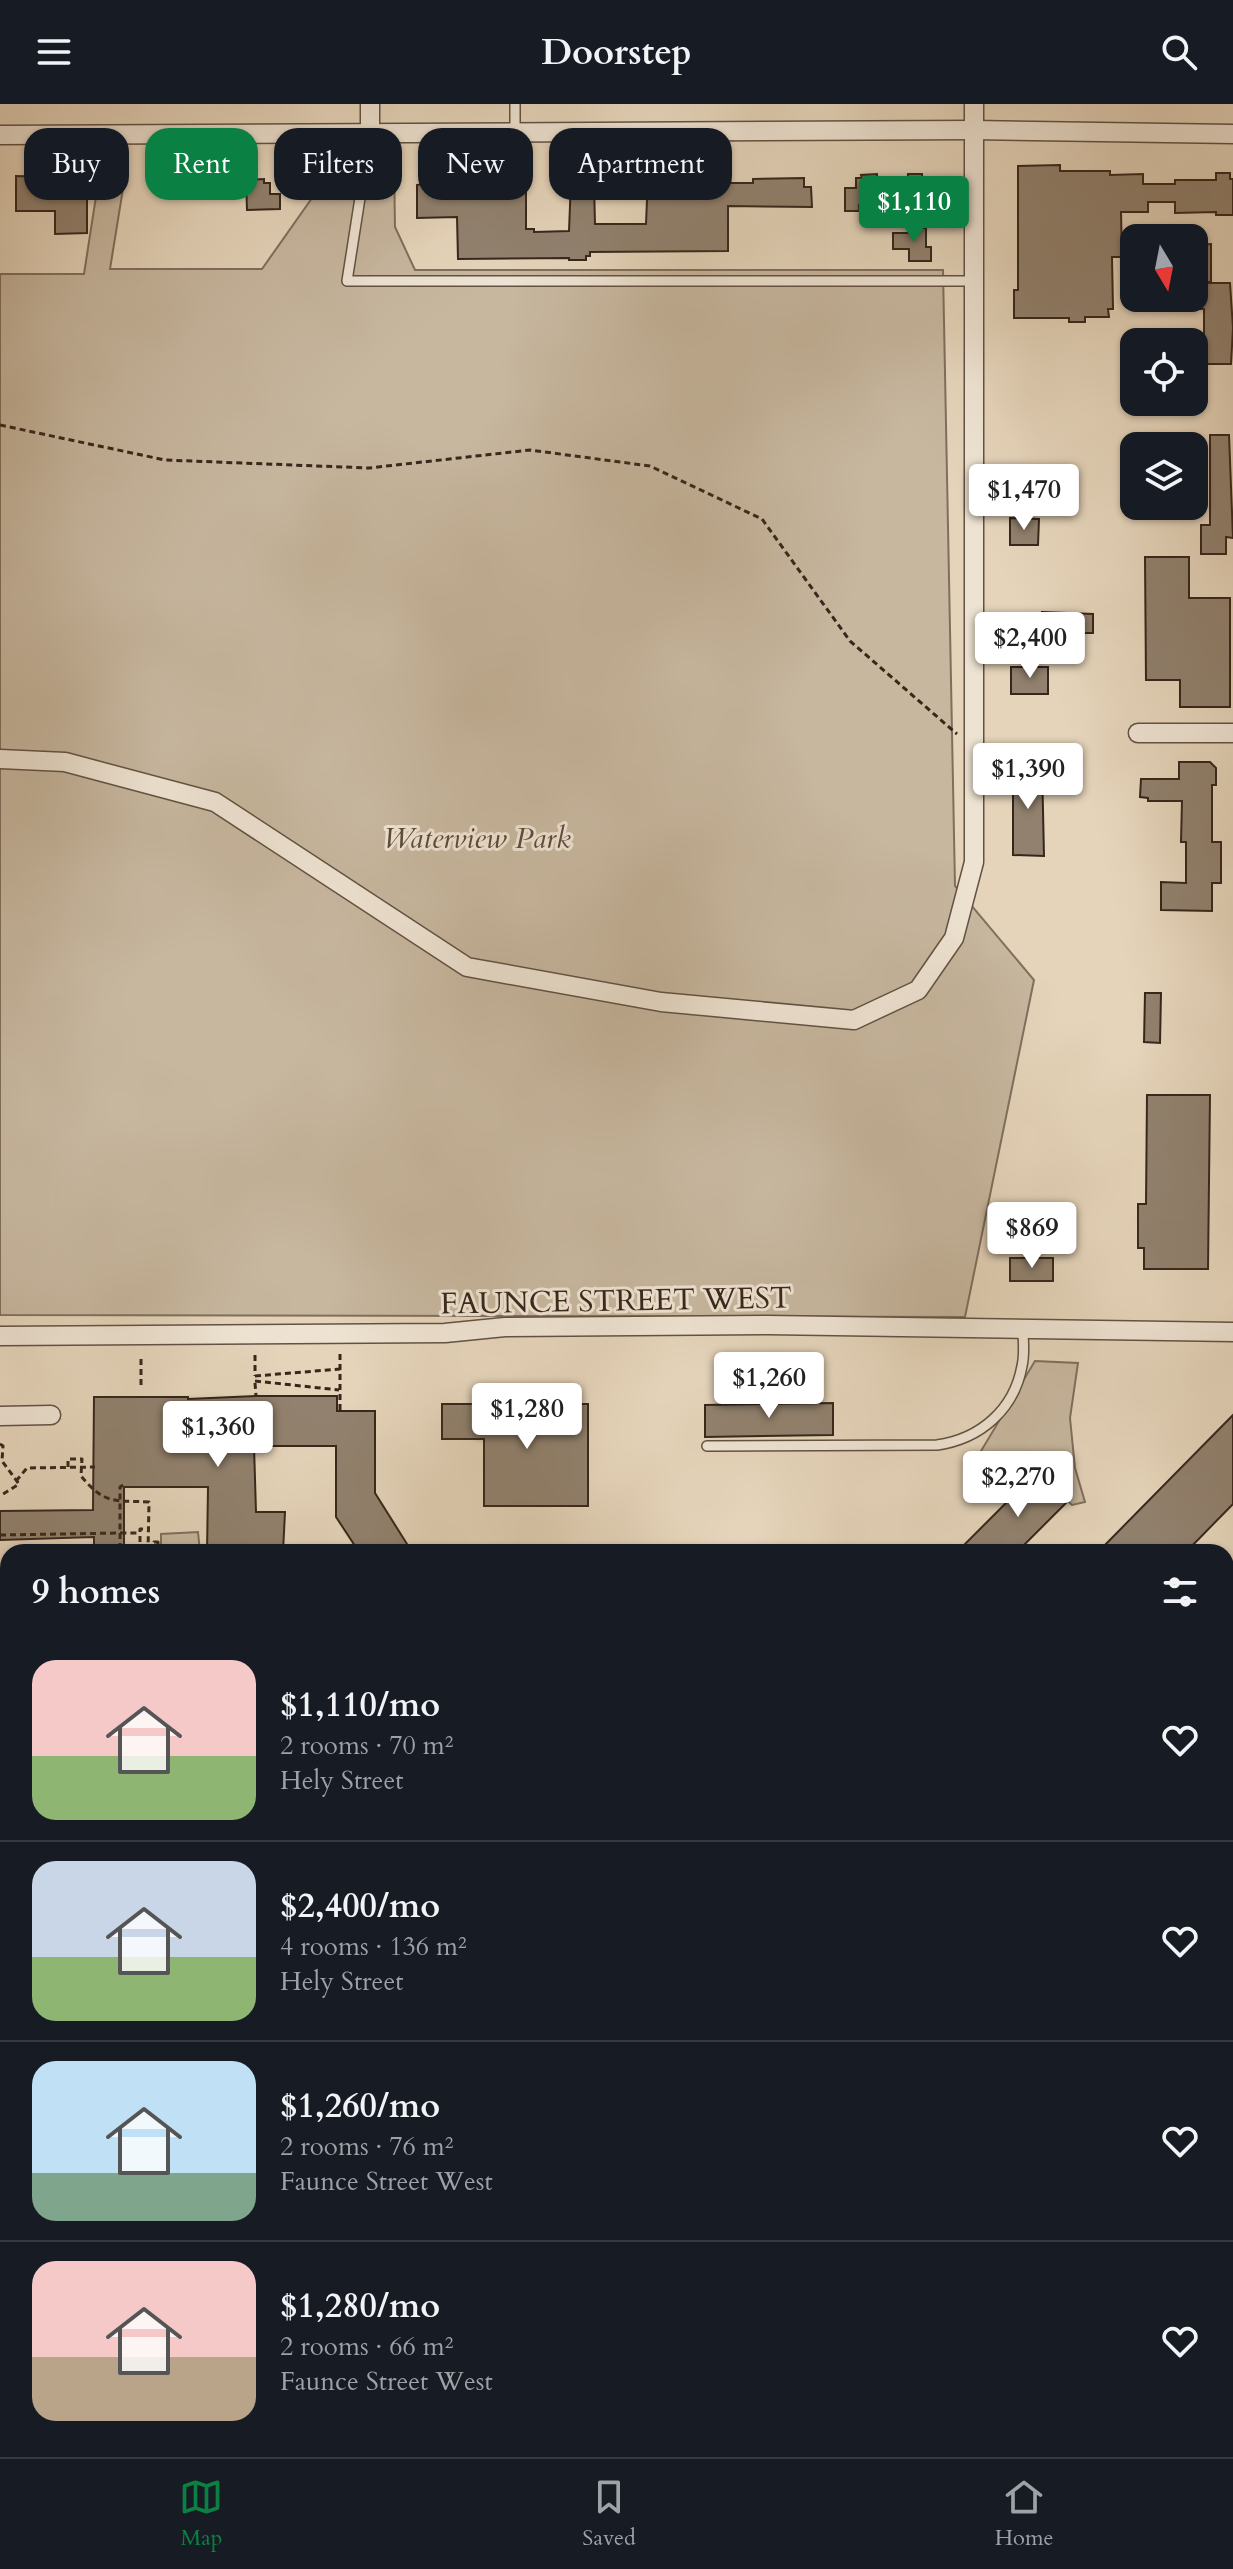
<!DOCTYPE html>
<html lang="en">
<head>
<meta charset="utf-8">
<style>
	body { margin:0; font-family:Cardo,serif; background:#242831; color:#f1f3f6; height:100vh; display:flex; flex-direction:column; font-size:30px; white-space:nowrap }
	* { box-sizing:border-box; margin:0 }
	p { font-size:26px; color:#9ea1a6 }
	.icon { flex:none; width:44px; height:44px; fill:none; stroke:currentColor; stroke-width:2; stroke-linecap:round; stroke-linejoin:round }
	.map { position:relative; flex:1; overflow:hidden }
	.sheet { position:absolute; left:0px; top:1440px; width:1234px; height:914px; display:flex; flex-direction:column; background:#171b24; border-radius:24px 24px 0 0; box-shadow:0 2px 6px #0004 }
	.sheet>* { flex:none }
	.banner { position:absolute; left:24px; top:24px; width:800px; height:72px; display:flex; gap:16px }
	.needle { width:52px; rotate:170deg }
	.tools { position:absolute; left:1120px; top:120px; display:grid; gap:16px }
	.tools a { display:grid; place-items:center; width:88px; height:88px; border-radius:16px; background:#171b24; box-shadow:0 2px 6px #0004; font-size:40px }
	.price { position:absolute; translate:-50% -68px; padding:0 18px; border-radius:8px; background:#fff; color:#222; font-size:26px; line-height:52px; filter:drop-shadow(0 2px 4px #0008) }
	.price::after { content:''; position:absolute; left:50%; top:48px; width:24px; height:18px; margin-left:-12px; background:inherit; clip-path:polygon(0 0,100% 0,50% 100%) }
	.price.active { background:#0b8043; color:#fff }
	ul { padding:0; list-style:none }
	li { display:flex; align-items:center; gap:24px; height:200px; padding:0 32px }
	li+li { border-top:2px solid #363941 }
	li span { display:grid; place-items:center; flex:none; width:224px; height:160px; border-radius:24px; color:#555 }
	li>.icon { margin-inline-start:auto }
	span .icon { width:96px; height:96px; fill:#fffc; stroke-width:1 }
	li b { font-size:34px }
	h2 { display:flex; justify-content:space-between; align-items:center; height:96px; padding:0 32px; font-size:34px }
	.pill { padding:0 28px; border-radius:24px; background:#171b24; box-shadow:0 2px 6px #0004; font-size:28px; line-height:72px }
	.pill.active { background:#0b8043; color:#fff }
	header { display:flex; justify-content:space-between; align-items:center; height:104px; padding:0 32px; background:#171b24; font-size:36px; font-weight:700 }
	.tab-bar { display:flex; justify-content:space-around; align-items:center; height:112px; border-top:2px solid #363941; background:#171b24; font-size:22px; color:#9ea1a6 }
	.tab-bar a { display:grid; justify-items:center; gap:4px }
	.tab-bar .active { color:#0b8043 }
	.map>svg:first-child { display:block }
	.green { fill:#c7b79f; stroke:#7f6f5d; stroke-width:2 }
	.water { fill:#aa9984; stroke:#7c6b5a; stroke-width:2 }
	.building { fill:#91816e; stroke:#37271b; stroke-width:2 }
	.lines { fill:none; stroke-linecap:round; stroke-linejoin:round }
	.lane-casing { stroke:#625243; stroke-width:12 }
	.street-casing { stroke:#625243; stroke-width:21 }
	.secondary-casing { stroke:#37271b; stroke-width:29 }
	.path { stroke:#37271b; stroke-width:3; stroke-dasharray:6 4; stroke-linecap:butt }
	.lane { stroke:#eee3d2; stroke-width:9 }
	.street { stroke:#eee3d2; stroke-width:18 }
	.secondary { stroke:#eee3d2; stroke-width:26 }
	.labels { text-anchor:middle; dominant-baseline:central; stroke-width:6; stroke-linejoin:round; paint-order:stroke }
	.park-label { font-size:30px; font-style:italic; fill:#5b4b3c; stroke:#eee3d2 }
	.street-label { font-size:30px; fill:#37271b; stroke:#eee3d2 }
</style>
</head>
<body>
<header><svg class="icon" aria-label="menu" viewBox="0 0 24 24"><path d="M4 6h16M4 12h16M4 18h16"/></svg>Doorstep<svg class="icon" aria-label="search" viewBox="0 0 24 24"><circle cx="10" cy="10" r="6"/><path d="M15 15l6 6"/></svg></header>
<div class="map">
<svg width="1233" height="2353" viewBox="0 0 1233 2353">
	<rect width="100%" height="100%" fill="#e5d4ba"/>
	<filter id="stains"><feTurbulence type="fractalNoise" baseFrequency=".0025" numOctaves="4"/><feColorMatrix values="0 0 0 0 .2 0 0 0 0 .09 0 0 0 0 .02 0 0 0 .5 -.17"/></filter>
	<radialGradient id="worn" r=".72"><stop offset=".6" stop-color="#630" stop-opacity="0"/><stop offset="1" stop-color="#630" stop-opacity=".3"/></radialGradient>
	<g class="green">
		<path d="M324 59H394L395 123 415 166H943L955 782 1034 876 965 1213 0 1211V170H84L101 60H127L110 165H262L324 77 327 70Z"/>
		<path d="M1035 1257 1078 1259 1070 1314 1075 1364 1085 1398 1072 1401C1030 1361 1037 1363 980 1371L975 1357Z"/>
		<path d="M198 1428 200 1448H161V1430Z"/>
		<path d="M1233 1628V2353H0V2208H8V2346H1226V1636Z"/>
		<rect x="0" y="1638" width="8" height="173"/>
	</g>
	<path class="water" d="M1102 2346H1186V2353H1098Z"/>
	<g class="building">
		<path d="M1060 61V67H1110V71L1143 70V80H1175V76H1216V69H1230V75H1233V111H1216V108L1175 109V98H1148V108H1121L1122 153H1112L1113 205H1108L1109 213H1085V218H1069V214H1014V186H1018V62Z"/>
		<path d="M726 70V79H753V75L804 74V83H811L812 103 728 102V147L590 148V152H586V156H569V154L458 155 457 113 417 114V81L422 80V76L526 75V125H534V128L569 127 571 76H586V80H594L595 120H646L648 71Z"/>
		<path d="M877 70 878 100 859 101V107H845V84H856V74H862L861 71Z"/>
		<path d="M908 70H922V79H934V96H927V107H913V95H908Z"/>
		<path d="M16 72 52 73 51 76 87 75V129L55 130V107H16Z"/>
		<path d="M264 75V79H270V90H280V105L247 106 246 76Z"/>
		<path d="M908 124H926V143H931V157H909V145H893V129H908Z"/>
		<path d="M1211 140V178H1194V141Z"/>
		<path d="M1198 179H1230L1233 224 1231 260H1198V246H1204V205H1198Z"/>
		<path d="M1210 331H1229L1233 434 1226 433V450H1201V421H1210Z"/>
		<path d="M1010 414 1039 415 1038 441H1010Z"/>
		<path d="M1145 453H1189V494H1230V603H1180V576H1146Z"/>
		<path d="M1042 508 1093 510V529H1079V533H1065V530L1030 531V510H1042Z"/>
		<rect x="1011" y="563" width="37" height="27"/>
		<path d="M1179 658H1210L1216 664V681H1212V738H1221V779H1212V807L1161 806V778L1186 779V738H1181L1182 697H1148V694L1140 693 1141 675H1179Z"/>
		<path d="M1013 661H1042L1044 752 1013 751Z"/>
		<path d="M1145 889H1161L1160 939 1144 938Z"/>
		<path d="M1147 991H1210L1208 1165H1144V1144H1138V1100H1146Z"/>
		<rect x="1010" y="1154" width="43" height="23"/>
		<path d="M256 1292H337V1307H375V1389L412 1448H359L336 1413V1342H254L256 1408H285L283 1448H207L208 1383H124V1448H94V1433L0 1436V1407L93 1406 94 1293H188V1295Z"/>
		<path d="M833 1299V1331L705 1333V1301Z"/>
		<path d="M442 1300H588V1402H484V1335H442Z"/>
		<path d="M1233 1311V1400L1186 1448H1098Z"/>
		<path d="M1037 1368 1067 1398 1017 1448H957Z"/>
	</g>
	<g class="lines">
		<defs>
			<g id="lane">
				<path d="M370 30 347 177H974"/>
				<path d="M515 30V0"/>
				<path d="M707 1342 937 1341C980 1335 1014 1306 1022 1262 1025 1250 1023 1237 1023 1225"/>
			</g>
			<g id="street">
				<path d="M370 30V0"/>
				<path d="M0 31 974 26 1233 30"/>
				<path d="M1138 629H1233"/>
				<path d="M0 655 65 658 215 698 467 863 661 898 854 916 918 886 954 834 974 758V0"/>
				<path d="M0 1232 445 1229 505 1223 768 1221 1233 1228"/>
				<path d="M0 1312 51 1311"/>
			</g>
			<g id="secondary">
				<path d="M1226 1607 1233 1598"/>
				<path d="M0 1839H8"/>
			</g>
		</defs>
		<use href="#lane" class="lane-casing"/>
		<use href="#street" class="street-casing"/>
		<use href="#secondary" class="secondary-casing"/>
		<g class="path">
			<path d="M0 321 165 356 369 364 530 346 650 362 762 415 850 537 957 630"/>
			<path d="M340 1250V1307"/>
			<path d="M255 1251V1272"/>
			<path d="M255 1272 340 1265"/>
			<path d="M255 1277 339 1286"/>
			<path d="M255 1279 256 1292"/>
			<path d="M141 1281V1252"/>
			<path d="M0 1340 3 1342 2 1357 19 1380 0 1392"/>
			<path d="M68 1363V1355H82L81 1372C105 1401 114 1396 149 1398L148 1448"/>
			<path d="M16 1377 27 1364 95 1363"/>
			<path d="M123 1381 120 1383V1429H140"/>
			<path d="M0 1431 120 1429V1448"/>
			<path d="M140 1448V1425H148"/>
			<path d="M153 1448 154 1438H158V1448"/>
			<path d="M0 1493H8"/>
			<path d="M0 1520H8"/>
			<path d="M1226 1644 1233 1636"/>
			<path d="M0 1956 8 1955"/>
			<path d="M1226 2012 1233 2020"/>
			<path d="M0 2223H8"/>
		</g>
		<use href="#lane" class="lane"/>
		<use href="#street" class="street"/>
		<use href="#secondary" class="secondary"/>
	</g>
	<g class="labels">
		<g class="park-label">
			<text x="477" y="734">Waterview Park</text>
		</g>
		<g class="street-label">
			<text transform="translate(616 1197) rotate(-1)">FAUNCE STREET WEST</text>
		</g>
	</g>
	<rect width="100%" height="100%" filter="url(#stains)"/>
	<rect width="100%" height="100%" fill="url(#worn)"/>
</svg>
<div class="tools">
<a><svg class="needle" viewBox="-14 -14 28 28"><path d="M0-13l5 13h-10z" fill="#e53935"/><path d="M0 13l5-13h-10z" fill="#9ea1a6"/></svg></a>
<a><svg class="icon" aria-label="locate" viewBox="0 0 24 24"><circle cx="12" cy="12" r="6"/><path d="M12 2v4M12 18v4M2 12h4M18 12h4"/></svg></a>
<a><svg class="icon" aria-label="layers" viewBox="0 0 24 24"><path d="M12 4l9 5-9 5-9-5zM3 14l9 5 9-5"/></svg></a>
</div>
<b class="price active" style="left:914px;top:140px">$1,110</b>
<b class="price" style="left:1024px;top:428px">$1,470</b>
<b class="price" style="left:1030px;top:576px">$2,400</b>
<b class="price" style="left:1028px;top:707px">$1,390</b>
<b class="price" style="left:1032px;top:1166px">$869</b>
<b class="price" style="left:769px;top:1316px">$1,260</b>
<b class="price" style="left:527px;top:1347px">$1,280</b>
<b class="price" style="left:218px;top:1365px">$1,360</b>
<b class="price" style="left:1018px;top:1415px">$2,270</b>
<div class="banner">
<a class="pill">Buy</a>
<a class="pill active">Rent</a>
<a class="pill">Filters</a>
<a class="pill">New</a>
<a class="pill">Apartment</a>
</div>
<section class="sheet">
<h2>9 homes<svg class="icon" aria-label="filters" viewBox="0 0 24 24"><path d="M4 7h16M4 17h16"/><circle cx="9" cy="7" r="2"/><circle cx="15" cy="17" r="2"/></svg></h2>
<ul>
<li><span style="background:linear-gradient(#f6c9c9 60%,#8fb573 0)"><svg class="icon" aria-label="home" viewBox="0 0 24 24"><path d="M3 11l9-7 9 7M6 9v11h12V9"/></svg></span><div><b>$1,110/mo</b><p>2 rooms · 70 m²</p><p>Hely Street</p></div><svg class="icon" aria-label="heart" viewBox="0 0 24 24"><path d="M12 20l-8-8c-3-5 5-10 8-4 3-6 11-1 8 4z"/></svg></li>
<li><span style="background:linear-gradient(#c9d6e8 60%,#8fb573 0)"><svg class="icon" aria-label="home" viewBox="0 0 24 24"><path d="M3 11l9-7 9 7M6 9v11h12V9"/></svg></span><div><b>$2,400/mo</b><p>4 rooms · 136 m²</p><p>Hely Street</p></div><svg class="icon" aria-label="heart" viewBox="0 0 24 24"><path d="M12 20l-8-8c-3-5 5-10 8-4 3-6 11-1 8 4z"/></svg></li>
<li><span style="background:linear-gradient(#bfe0f5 70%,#7fa58c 0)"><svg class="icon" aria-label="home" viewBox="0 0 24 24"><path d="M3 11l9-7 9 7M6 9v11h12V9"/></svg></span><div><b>$1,260/mo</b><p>2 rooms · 76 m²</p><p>Faunce Street West</p></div><svg class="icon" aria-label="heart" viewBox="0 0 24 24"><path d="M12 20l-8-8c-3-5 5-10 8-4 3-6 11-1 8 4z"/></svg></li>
<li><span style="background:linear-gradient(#f6c9c9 60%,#b9a48a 0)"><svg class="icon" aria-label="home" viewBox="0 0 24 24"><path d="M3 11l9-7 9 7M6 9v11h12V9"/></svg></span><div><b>$1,280/mo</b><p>2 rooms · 66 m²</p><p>Faunce Street West</p></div><svg class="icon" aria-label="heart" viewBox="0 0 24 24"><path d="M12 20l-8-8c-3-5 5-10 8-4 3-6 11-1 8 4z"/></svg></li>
</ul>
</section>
</div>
<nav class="tab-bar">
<a class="active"><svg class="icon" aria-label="map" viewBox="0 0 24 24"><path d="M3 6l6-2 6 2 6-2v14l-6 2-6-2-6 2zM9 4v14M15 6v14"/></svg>Map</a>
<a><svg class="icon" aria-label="saved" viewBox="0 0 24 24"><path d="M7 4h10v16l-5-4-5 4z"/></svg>Saved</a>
<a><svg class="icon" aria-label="home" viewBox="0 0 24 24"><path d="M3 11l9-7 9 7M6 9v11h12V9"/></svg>Home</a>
</nav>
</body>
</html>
